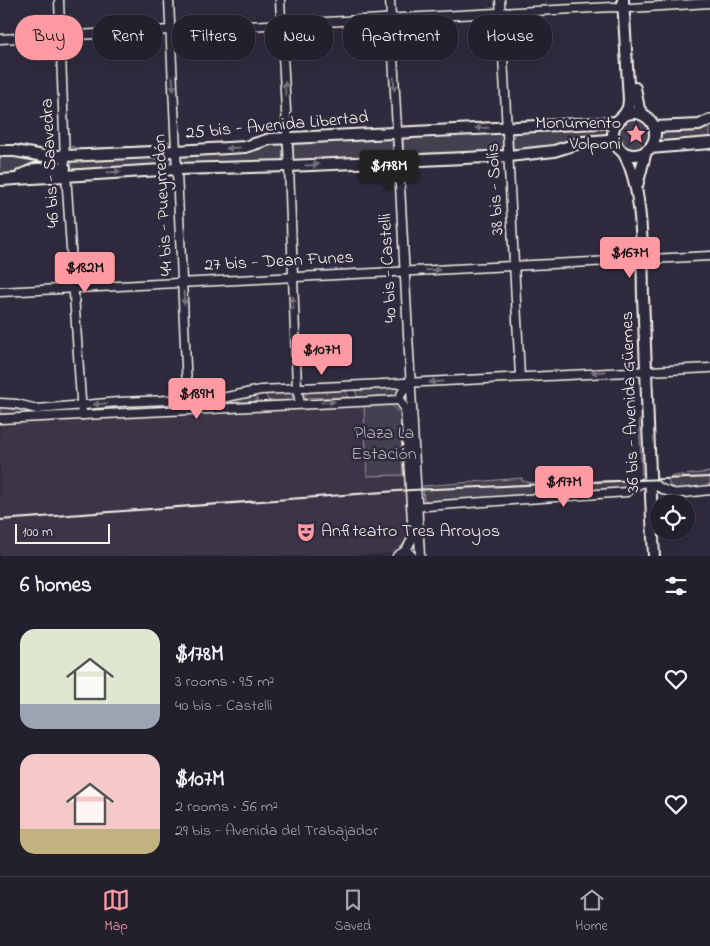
<!DOCTYPE html>
<html lang="en">
<head>
<meta charset="utf-8">
<style>
	body { margin:0; font-family:"Indie Flower",sans-serif; background:#2f2d3a; color:#f1f3f6; height:100vh; display:flex; flex-direction:column; font-size:19px; white-space:nowrap }
	* { box-sizing:border-box; margin:0 }
	p { font-size:16px; color:#a3a3aa }
	.icon { flex:none; width:28px; height:28px; fill:none; stroke:currentColor; stroke-width:2; stroke-linecap:round; stroke-linejoin:round }
	.map { position:relative; height:556px; overflow:hidden }
	.details { display:flex; flex-direction:column; background:#23202e; flex:1 }
	.details>* { flex:none }
	.banner { position:absolute; left:15px; top:15px; width:680px; height:45px; display:flex; gap:10px }
	.controls { position:absolute; left:650px; top:495px; display:grid; gap:10px }
	.controls a { display:grid; place-items:center; width:45px; height:45px; border-radius:50%; background:#23202e; box-shadow:0 5px 20px #0002,0 0 0 1px #403e4a; font-size:25px }
	.scale { position:absolute; left:15px; bottom:12px; width:95px; box-sizing:border-box; padding-left:5px; border:2px solid #f4f1e8; border-top:0; font-size:14px; line-height:18px; white-space:nowrap; color:#f4f1e8; -webkit-text-stroke:4px #2f2a3d; paint-order:stroke }
	.price { position:absolute; translate:-50% -42px; padding:0 11px; border-radius:5px; background:#ff9aa2; color:#111; font-size:16px; line-height:32px; filter:drop-shadow(0 1px 2px #0008) }
	.price::after { content:''; position:absolute; left:50%; top:30px; width:15px; height:11px; margin-left:-8px; background:inherit; clip-path:polygon(0 0,100% 0,50% 100%) }
	.price.active { background:#222; color:#fff }
	ul { padding:0; list-style:none }
	li { display:flex; align-items:center; gap:15px; height:125px; padding:0 20px }
	li span { display:grid; place-items:center; flex:none; width:140px; height:100px; border-radius:15px; color:#555 }
	li>.icon { margin-inline-start:auto }
	span .icon { width:60px; height:60px; fill:#fffc; stroke-width:1 }
	li b { font-size:21px }
	h2 { display:flex; justify-content:space-between; align-items:center; height:60px; padding:0 20px; font-size:21px }
	.pill { padding:0 18px; border-radius:20px; background:#23202e; box-shadow:0 5px 20px #0002,0 0 0 1px #403e4a; font-size:18px; line-height:45px }
	.pill.active { background:#ff9aa2; color:#111 }
	.dock { display:flex; justify-content:space-around; align-items:center; height:70px; border-top:1px solid #403e4a; background:#23202e; font-size:14px; color:#a3a3aa }
	.dock a { display:grid; justify-items:center; gap:2px }
	.dock .active { color:#ff9aa2 }
	.map>svg:first-child { display:block }
	.built { fill:#3b3647 }
	.green { fill:#454050; stroke:#9c989c }
	.lines { fill:none; stroke-linecap:round; stroke-linejoin:round }
	.minor-casing { stroke:#f4f1e8; stroke-width:11 }
	.major-casing { stroke:#f4f1e8; stroke-width:14 }
	.minor { stroke:#2f2a3d; stroke-width:8 }
	.major { stroke:#2f2a3d; stroke-width:10 }
	.rail { stroke:#f4f1e8; stroke-width:2 }
	.oneway { fill:#747079 }
	.labels { text-anchor:middle; dominant-baseline:central; stroke-width:5; stroke-linejoin:round; paint-order:stroke }
	.poi-label { font-size:18px; fill:#f4f1e8; stroke:#2f2a3d; text-anchor:end }
	.street-label { font-size:18px; fill:#f4f1e8; stroke:#2f2a3d }
	.park-label { font-size:18px; fill:#b7b3b3; stroke:#2f2a3d }
</style>
</head>
<body>
<div class="map">
<svg width="710" height="556" viewBox="0 0 710 556">
	<rect width="100%" height="100%" fill="#2f2a3d"/>
	<filter id="ink" filterUnits="userSpaceOnUse"><feTurbulence type="fractalNoise" baseFrequency=".02" numOctaves="2"/><feDisplacementMap in="SourceGraphic" scale="10" xChannelSelector="R" yChannelSelector="G"/><feConvolveMatrix kernelMatrix="1 2 1 2 8 2 1 2 1" color-interpolation-filters="sRGB"/></filter>
	<g filter="url(#ink)">
		<path class="built" d="M395 403 402 410 410 537 404 547 395 553 339 556H0V423Z"/>
		<g class="green">
			<circle cx="635" cy="134" r="16"/>
			<path d="M710 124V140L662 143 658 141 661 131Z"/>
			<path d="M606 127 611 131 608 138 519 151 513 147V137L517 131Z"/>
			<path d="M502 132 503 151 404 154 403 136Z"/>
			<path d="M392 137 393 156 294 161 293 143Z"/>
			<path d="M168 141 171 143V146L72 152 69 149 72 146 79 149 164 145Z"/>
			<path d="M270 143H278L283 146 282 161 184 164 181 159 182 156 237 153Z"/>
			<path d="M13 154 57 160 61 165 0 175V155Z"/>
			<path d="M171 155V165L71 170V160Z"/>
			<path d="M400 386 397 395 358 397 355 391 356 389Z"/>
			<path d="M346 390 348 397 305 398 306 391Z"/>
			<path d="M292 392V400L269 401 266 396 267 393Z"/>
			<path d="M249 395H255L258 401 194 405 225 401Z"/>
			<path d="M392 405 400 414 403 475 367 476 364 406Z"/>
			<path d="M0 407 36 413 75 411 0 414Z"/>
			<path d="M639 420H642L644 479H642Z"/>
			<path d="M710 472V486L676 489 669 485 668 479 673 476Z"/>
			<path d="M522 478V481L533 483 632 480 635 483 626 489 435 504 424 500 423 486Z"/>
		</g>
		<g class="lines">
			<defs>
				<g id="minor">
					<path d="M59 0 65 161"/>
					<path d="M169 0 188 409"/>
					<path d="M280 0 289 166 297 388 300 404"/>
					<path d="M390 0 420 556"/>
					<path d="M500 0 520 376"/>
					<path d="M0 39 613 7 630 8 710 3"/>
					<path d="M66 173 82 415"/>
					<path d="M0 292 710 256"/>
					<path d="M410 384 403 390 399 400 405 408 413 537 406 550 412 556"/>
					<path d="M0 403 17 404 37 409 119 402 222 398 261 390 710 368"/>
					<path d="M0 419 399 400"/>
					<path d="M412 507 627 492C654 471 652 490 674 493 685 494 699 491 710 490"/>
					<path d="M397 556 406 550"/>
				</g>
				<g id="major">
					<path d="M635 88 639 109 645 116"/>
					<circle cx="634" cy="134" r="21"/>
					<path d="M622 118 628 108 629 100 623 0"/>
					<path d="M654 127 699 125 710 120"/>
					<path d="M650 148 710 143"/>
					<path d="M0 151H15L44 156H65L176 151 245 147 270 139 618 122"/>
					<path d="M623 152C644 186 642 257 643 297 647 384 649 470 654 556"/>
					<path d="M21 175 35 169 65 168"/>
					<path d="M0 180 177 169 289 166 509 156 554 151 583 142 608 140 616 143"/>
					<path d="M637 186 646 151"/>
				</g>
			</defs>
			<use href="#minor" class="minor-casing"/>
			<use href="#major" class="major-casing"/>
			<use href="#minor" class="minor"/>
			<use href="#major" class="major"/>
			<path class="rail" d="M0 520 411 490 710 477"/>
		</g>
		<defs><path id="oneway-solid" d="M-6-.8H1V-3.2L6.5 0L1 3.2V.8H-6Z" transform="scale(1.25)"/></defs>
		<g class="oneway">
			<use href="#oneway-solid" transform="translate(173 84) rotate(87)"/>
			<use href="#oneway-solid" transform="translate(394 84) rotate(87)"/>
			<use href="#oneway-solid" transform="translate(285 88) rotate(-93)"/>
			<use href="#oneway-solid" transform="translate(482 128) rotate(178)"/>
			<use href="#oneway-solid" transform="translate(233 148) rotate(176)"/>
			<use href="#oneway-solid" transform="translate(312 165) rotate(-3)"/>
			<use href="#oneway-solid" transform="translate(114 172) rotate(-3)"/>
			<use href="#oneway-solid" transform="translate(433 270) rotate(-2)"/>
			<use href="#oneway-solid" transform="translate(184 298) rotate(87)"/>
			<use href="#oneway-solid" transform="translate(293 303) rotate(-93)"/>
			<use href="#oneway-solid" transform="translate(598 372) rotate(177)"/>
			<use href="#oneway-solid" transform="translate(436 382) rotate(176)"/>
			<use href="#oneway-solid" transform="translate(328 402) rotate(-3)"/>
			<use href="#oneway-solid" transform="translate(100 404) rotate(174)"/>
		</g>
	</g>
	<defs>
		<symbol id="sight-bare" viewBox="-9 -9 18 18"><path d="M0-6L1.8-2.2L6-1.7L2.9 1.2L3.7 5.4L0 3.3L-3.7 5.4L-2.9 1.2L-6-1.7L-1.8-2.2Z" fill="#ff9aa2" stroke="#2f2a3d" stroke-width="2.5" paint-order="stroke"/></symbol>
		<symbol id="theatre-bare" viewBox="-9 -9 18 18"><path d="M-5-5.5Q0-4 5-5.5V0Q5 5 0 6Q-5 5-5 0ZM-3.3-2.5H-1v1.5H-3.3ZM1-2.5H3.3v1.5H1ZM-2.8 1Q0 5.5 2.8 1Z" fill="#ff9aa2" stroke="#2f2a3d" stroke-width="2.5" paint-order="stroke"/></symbol>
	</defs>
	<g fill-rule="evenodd">
		<use href="#sight-bare" x="622" y="120" width="28" height="28"/>
		<use href="#theatre-bare" x="292" y="518" width="28" height="28"/>
	</g>
	<g class="labels">
		<g class="poi-label">
			<text x="621" y="124">Monumento<tspan x="621" dy="21">Volponi</tspan></text>
			<text x="321" y="532" text-anchor="start">Anfiteatro Tres Arroyos</text>
		</g>
		<g class="street-label">
			<text transform="translate(277 126) rotate(-5)">25 bis - Avenida Libertad</text>
			<text transform="translate(51 163) rotate(-93)">46 bis - Saavedra</text>
			<text transform="translate(496 189) rotate(-93)">38 bis - Solís</text>
			<text transform="translate(164 205) rotate(-93)">44 bis - Pueyrredón</text>
			<text transform="translate(279 262) rotate(-3)">27 bis - Dean Funes</text>
			<text transform="translate(389 268) rotate(-93)">40 bis - Castelli</text>
			<text transform="translate(631 402) rotate(-92)">36 bis - Avenida Güemes</text>
		</g>
		<g class="park-label">
			<text x="384" y="434">Plaza La<tspan x="384" dy="21">Estación</tspan></text>
		</g>
	</g>
</svg>
<div class="controls">
<a><svg class="icon" aria-label="locate" viewBox="0 0 24 24"><circle cx="12" cy="12" r="6"/><path d="M12 2v4M12 18v4M2 12h4M18 12h4"/></svg></a>
</div>
<div class="scale">100 m</div>
<b class="price active" style="left:389px;top:192px">$178M</b>
<b class="price" style="left:630px;top:279px">$167M</b>
<b class="price" style="left:85px;top:294px">$182M</b>
<b class="price" style="left:322px;top:376px">$107M</b>
<b class="price" style="left:197px;top:420px">$189M</b>
<b class="price" style="left:564px;top:508px">$197M</b>
<div class="banner">
<a class="pill active">Buy</a>
<a class="pill">Rent</a>
<a class="pill">Filters</a>
<a class="pill">New</a>
<a class="pill">Apartment</a>
<a class="pill">House</a>
</div>
</div>
<section class="details">
<h2>6 homes<svg class="icon" aria-label="filters" viewBox="0 0 24 24"><path d="M4 7h16M4 17h16"/><circle cx="9" cy="7" r="2"/><circle cx="15" cy="17" r="2"/></svg></h2>
<ul>
<li><span style="background:linear-gradient(#dfe7d0 75%,#9aa5b1 0)"><svg class="icon" aria-label="home" viewBox="0 0 24 24"><path d="M3 11l9-7 9 7M6 9v11h12V9"/></svg></span><div><b>$178M</b><p>3 rooms · 95 m²</p><p>40 bis - Castelli</p></div><svg class="icon" aria-label="heart" viewBox="0 0 24 24"><path d="M12 20l-8-8c-3-5 5-10 8-4 3-6 11-1 8 4z"/></svg></li>
<li><span style="background:linear-gradient(#f6c9c9 75%,#c2b280 0)"><svg class="icon" aria-label="home" viewBox="0 0 24 24"><path d="M3 11l9-7 9 7M6 9v11h12V9"/></svg></span><div><b>$107M</b><p>2 rooms · 56 m²</p><p>29 bis - Avenida del Trabajador</p></div><svg class="icon" aria-label="heart" viewBox="0 0 24 24"><path d="M12 20l-8-8c-3-5 5-10 8-4 3-6 11-1 8 4z"/></svg></li>
</ul>
</section>
<nav class="dock">
<a class="active"><svg class="icon" aria-label="map" viewBox="0 0 24 24"><path d="M3 6l6-2 6 2 6-2v14l-6 2-6-2-6 2zM9 4v14M15 6v14"/></svg>Map</a>
<a><svg class="icon" aria-label="saved" viewBox="0 0 24 24"><path d="M7 4h10v16l-5-4-5 4z"/></svg>Saved</a>
<a><svg class="icon" aria-label="home" viewBox="0 0 24 24"><path d="M3 11l9-7 9 7M6 9v11h12V9"/></svg>Home</a>
</nav>
</body>
</html>
